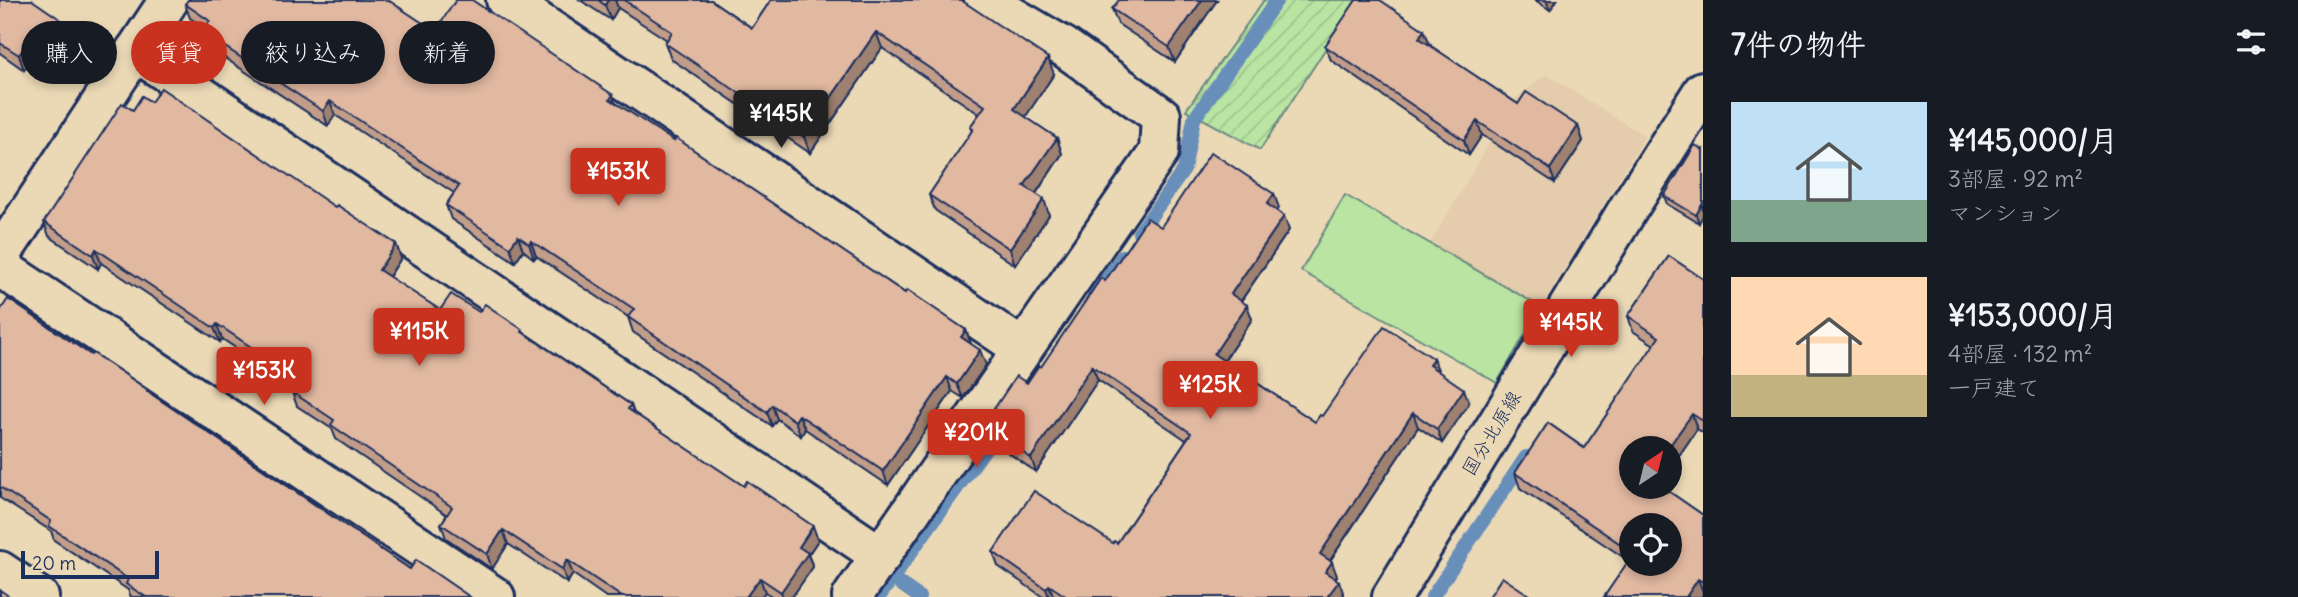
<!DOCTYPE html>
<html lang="ja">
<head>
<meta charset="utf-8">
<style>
	body { margin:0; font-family:Delius,"Klee One",sans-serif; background:#20242c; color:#f1f3f6; height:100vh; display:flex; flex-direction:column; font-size:26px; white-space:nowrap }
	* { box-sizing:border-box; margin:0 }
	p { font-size:23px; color:#9ea1a6 }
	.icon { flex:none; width:38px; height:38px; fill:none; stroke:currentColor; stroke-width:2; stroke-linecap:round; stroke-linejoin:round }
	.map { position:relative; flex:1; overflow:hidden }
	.sheet { display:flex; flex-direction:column; background:#171b24; width:595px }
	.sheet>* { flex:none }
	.top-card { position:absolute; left:21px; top:21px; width:665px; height:63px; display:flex; gap:14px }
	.needle { width:46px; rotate:35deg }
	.buttons { position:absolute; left:1619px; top:436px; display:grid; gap:14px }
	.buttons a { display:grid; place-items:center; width:63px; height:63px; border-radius:50%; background:#171b24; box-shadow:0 4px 10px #0003; font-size:35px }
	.scale { position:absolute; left:21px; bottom:18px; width:138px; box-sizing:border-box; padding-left:7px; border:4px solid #1b2f5e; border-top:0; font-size:19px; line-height:24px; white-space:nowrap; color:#1b2f5e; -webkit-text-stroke:5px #ebd9b6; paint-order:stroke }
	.price { position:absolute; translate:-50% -60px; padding:0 16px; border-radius:7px; background:#c8321e; color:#fff; font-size:23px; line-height:46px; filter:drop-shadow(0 2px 4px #0008) }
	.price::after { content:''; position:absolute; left:50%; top:42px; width:21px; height:16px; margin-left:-10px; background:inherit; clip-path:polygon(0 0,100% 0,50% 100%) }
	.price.active { background:#222; color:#fff }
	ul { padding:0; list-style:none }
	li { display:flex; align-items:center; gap:21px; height:175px; padding:0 28px }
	li span { display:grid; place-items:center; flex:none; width:196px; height:140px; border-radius:0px; color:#555 }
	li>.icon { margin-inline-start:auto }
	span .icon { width:84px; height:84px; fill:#fffc; stroke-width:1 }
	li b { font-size:30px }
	h2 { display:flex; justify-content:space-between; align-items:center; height:84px; padding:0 28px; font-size:30px }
	.pill { padding:0 24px; border-radius:32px; background:#171b24; box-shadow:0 4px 10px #0003; font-size:24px; line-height:63px }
	.pill.active { background:#c8321e; color:#fff }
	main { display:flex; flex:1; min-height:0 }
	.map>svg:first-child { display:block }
	.built { fill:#e4ccad }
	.green { fill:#b9e4a2; stroke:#6a8a80; stroke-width:2 }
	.garden { fill:url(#garden-furrows); stroke:#6a8a80; stroke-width:2 }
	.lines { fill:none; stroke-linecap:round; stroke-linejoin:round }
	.stream { stroke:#678eba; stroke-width:14 }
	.minor-casing { stroke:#1b2f5e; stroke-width:44 }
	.minor { stroke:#ebd9b6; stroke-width:38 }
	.wall { fill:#c29e8a; stroke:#1b2f5e; stroke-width:2; fill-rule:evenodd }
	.shaded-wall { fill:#9e8170; stroke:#1b2f5e; stroke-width:2 }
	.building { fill:#e1b8a0; stroke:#1b2f5e; stroke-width:2 }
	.labels { text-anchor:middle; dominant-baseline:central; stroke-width:7; stroke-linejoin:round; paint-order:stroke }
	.street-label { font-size:19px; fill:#1b2f5e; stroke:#ebd9b6 }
</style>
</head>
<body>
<main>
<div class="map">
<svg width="1703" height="597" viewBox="0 0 1703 597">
	<defs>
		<pattern id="garden-furrows" width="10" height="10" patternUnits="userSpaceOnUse" patternTransform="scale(1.75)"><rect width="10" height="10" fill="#b9e4a2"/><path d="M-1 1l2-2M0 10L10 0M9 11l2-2" fill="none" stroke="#9ec48e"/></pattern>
	</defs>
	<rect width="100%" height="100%" fill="#ebd9b6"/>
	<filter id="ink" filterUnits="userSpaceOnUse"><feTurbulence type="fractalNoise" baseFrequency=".0143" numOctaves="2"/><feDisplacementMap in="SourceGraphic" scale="14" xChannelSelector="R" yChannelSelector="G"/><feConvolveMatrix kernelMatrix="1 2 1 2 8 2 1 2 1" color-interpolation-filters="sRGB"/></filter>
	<g filter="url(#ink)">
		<path class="built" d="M1546 74 1645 136 1541 307 1430 243 1516 98Z"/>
		<path class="green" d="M1345 195 1541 307 1497 383 1301 271Z"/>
		<path class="garden" d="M1264 0H1357L1260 150 1186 110Z"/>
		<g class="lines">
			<g class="stream">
				<path d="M1139 233 1184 170 1194 119 1277 0"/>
				<path d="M1094 296 1123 256"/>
				<path d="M892 578 919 597"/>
				<path d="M879 597 1005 421"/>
				<path d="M1432 597 1526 457"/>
			</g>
			<defs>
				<g id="minor">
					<path d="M506 0 1023 349"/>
					<path d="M135 51 881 556"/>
					<path d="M0 256 169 0"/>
					<path d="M0 267 495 597"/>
					<path d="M0 571 39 597"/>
					<path d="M852 597 1159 152 1161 116 1064 47 984 0"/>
					<path d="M1392 597 1630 206 1703 91"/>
				</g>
			</defs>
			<use href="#minor" class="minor-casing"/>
			<use href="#minor" class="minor"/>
		</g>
		<g class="wall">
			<path d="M0 0 64 22 70 36 45 73 29 63 24 70 0 53Z"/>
			<path d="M580 0H711L752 28 771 0 1054 74 1025 117 1057 138 1062 154 1036 194 1049 215 1015 265 935 210 929 195 972 131 970 127 979 114 882 48 810 153 671 59 665 43 667 40 618 8 611 20Z"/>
			<path d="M1217 0 1175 62 1118 24 1112 9Z"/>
			<path d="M1535 0H1557L1550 10Z"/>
			<path d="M185 4 435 31 613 95 615 103 905 293 966 330 971 344 986 365 963 398 952 391 888 485 805 429 801 436 777 419 772 426 633 332 628 317 536 256 534 259 523 250 515 262 451 219 446 205 454 193 335 115 328 126 208 47 202 32 205 28 190 18Z"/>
			<path d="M1430 44 1429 45 1518 104 1578 126 1583 141 1555 183 1482 135 1469 155 1331 60 1325 46Z"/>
			<path d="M151 102 335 207 396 244 401 258 389 277 440 310 479 312 525 333 631 405 634 413 818 540 808 555 813 567 792 597H773L765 592 761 597H606L573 574 567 583 508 544 492 569 446 538 441 524 447 515 336 439 332 429 297 406 292 392 295 387 222 339 220 342 101 263 98 269 49 236 44 222 133 110Z"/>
			<path d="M1703 150 1699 223 1667 204 1664 196Z"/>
			<path d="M1279 208 1277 211 1289 230 1241 301 1252 319 1224 361 1315 422 1322 416 1433 358 1438 372 1469 403 1442 443 1418 427 1330 561 1337 576 1335 579 1344 595 1342 597H1043L998 566 993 552 1117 543 1186 440 1098 380 1036 472 1000 447 994 433 1000 424 999 423 994 409 1027 383 1041 367 1105 281 1161 227Z"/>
			<path d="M1669 256 1703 279V433L1697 429 1670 469V448H1631V486H1661L1703 515V595L1702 597H1604L1629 561 1520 488 1515 473 1548 423 1584 448 1654 345 1633 331 1628 316ZM1631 525H1670V564H1631Z"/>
			<path d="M0 311 91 355 148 390 149 392 410 569 470 597H131L128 590 54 540 51 531 0 498Z"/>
		</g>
		<g class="shaded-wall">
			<path d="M608 0H615L618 8 611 20 605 5Z"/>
			<path d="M1202 0H1217L1175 62 1169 47Z"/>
			<path d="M1546 0H1557L1550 10Z"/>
			<path d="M64 22 70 36 45 73 40 59Z"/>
			<path d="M1424 30 1430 44 1424 52 1419 38Z"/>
			<path d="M876 32 882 48 810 153 804 137Z"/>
			<path d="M24 48 29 63 24 70 19 55Z"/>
			<path d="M1048 58 1054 74 1020 125 1014 109Z"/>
			<path d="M330 101 335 115 328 126 323 111Z"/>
			<path d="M1477 121 1482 135 1469 155 1464 140Z"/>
			<path d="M1578 126 1583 141 1555 183 1550 169Z"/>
			<path d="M1057 138 1062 154 1030 202 1024 186Z"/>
			<path d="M1274 194 1279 208 1272 219 1267 204Z"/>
			<path d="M1044 199 1049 215 1015 265 1010 249Z"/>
			<path d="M1703 203V216L1699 223 1696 215Z"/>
			<path d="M1284 216 1289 230 1236 308 1231 294Z"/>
			<path d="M518 236 523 250 515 262 510 247Z"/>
			<path d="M531 241 536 256 534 259 529 244Z"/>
			<path d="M396 244 401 258 384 284 379 270Z"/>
			<path d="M96 249 101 263 98 269 93 255Z"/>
			<path d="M1247 305 1252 319 1219 368 1214 354Z"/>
			<path d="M217 324 222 339 220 342 214 328Z"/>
			<path d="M966 330 971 344 961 337Z"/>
			<path d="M980 350 986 365 963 398 957 384Z"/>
			<path d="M1433 358 1439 372 1429 365Z"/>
			<path d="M1092 366 1098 380 1036 472 1031 458Z"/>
			<path d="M947 377 952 391 888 485 883 471Z"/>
			<path d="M1464 389 1469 403 1442 443 1437 429Z"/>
			<path d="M772 405 777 419 772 426 767 412Z"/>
			<path d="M1413 413 1418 427 1325 568 1320 554Z"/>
			<path d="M1692 414 1697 429 1670 469V448H1668Z"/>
			<path d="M799 415 805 429 801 436 795 421Z"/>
			<path d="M813 526 818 540 808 555 813 567 792 597H783L781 592 799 547Z"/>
			<path d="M503 530 508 544 492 569 487 554Z"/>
			<path d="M567 560 573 574 567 583 562 569Z"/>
			<path d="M1332 562 1337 576 1330 586 1325 572Z"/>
			<path d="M760 578 765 592 761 597H746Z"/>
			<path d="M1698 579 1703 592 1702 597H1686Z"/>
			<path d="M1339 581 1344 595 1342 597H1327Z"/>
			<path d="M1049 585 1054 597H1049L1046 589Z"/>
		</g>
		<g class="building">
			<path d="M0 0H32L64 22 40 59 24 48 19 55 0 43Z"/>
			<path d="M188 0H388L435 31 456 0H472L613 95 610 99 674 141 676 138 905 293 907 290 966 330 961 337 980 350 957 384 947 377 883 471 799 415 795 421 772 405 767 412 628 317 634 309 531 241 529 244 518 236 510 247 446 205 459 186 330 101 323 111 202 32 210 21 185 4Z"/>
			<path d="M598 0H608L605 5Z"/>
			<path d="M624 0H711L752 28 771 0H961L1048 58 1014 109 1057 138 1024 186 1044 199 1010 249 929 195 973 129 970 127 985 106 876 32 804 137 665 43 672 32Z"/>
			<path d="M1119 0H1202L1169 47 1112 9Z"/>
			<path d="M1356 0H1380L1424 30 1419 38 1518 104 1526 92 1578 126 1550 169 1477 121 1464 140 1325 46Z"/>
			<path d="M161 88 335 207 337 205 396 244 379 270 440 310 451 294 479 312 485 304 523 330 522 332 631 405 628 409 744 486 747 481 813 526 799 547 808 553 781 592 760 578 746 597H622L567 560 562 569 503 530 487 554 441 524 452 507 331 425 334 420 292 392 300 380 217 324 214 328 96 249 93 255 44 222 122 103 133 110 142 96 151 102Z"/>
			<path d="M1695 145 1703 150V203L1696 215 1664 196Z"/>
			<path d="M1211 152 1274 194 1267 204 1284 216 1231 294 1247 305 1214 354 1315 422 1320 415 1322 416 1384 326 1433 358 1429 365 1464 389 1437 429 1413 413 1320 554 1332 562 1325 572 1339 581 1327 597H1067L1049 585 1046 589 993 552 1034 491 1113 543 1114 541 1117 543 1191 433 1092 366 1031 458 994 433 1005 416 994 409 1016 376 1027 383 1039 365 1041 367 1101 278 1105 281 1147 218 1161 227Z"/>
			<path d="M1669 256 1703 279V421L1692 414 1668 448H1631V486H1661L1703 515V582L1698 579 1686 597H1604L1631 557V564H1670V525H1631V551L1515 473 1548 423 1584 448 1659 337 1628 316Z"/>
			<path d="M8 299 91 355 93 353 148 390 147 391 410 569 416 560 470 597H146L126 584 128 579 49 526 51 521 0 487V311Z"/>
			<path d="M1502 577 1532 597H1489Z"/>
			<path d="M0 590 10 597H0Z"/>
		</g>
	</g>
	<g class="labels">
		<g class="street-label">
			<text transform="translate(1491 433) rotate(-59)">国分北原線</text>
		</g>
	</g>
</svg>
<div class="buttons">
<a><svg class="needle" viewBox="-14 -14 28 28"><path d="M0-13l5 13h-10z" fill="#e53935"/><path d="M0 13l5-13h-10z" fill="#9ea1a6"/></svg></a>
<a><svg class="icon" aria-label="locate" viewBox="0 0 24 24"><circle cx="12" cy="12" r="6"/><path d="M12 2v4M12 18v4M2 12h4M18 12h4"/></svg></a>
</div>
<div class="scale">20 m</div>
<b class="price active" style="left:781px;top:150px">¥145K</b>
<b class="price" style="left:618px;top:208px">¥153K</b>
<b class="price" style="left:1571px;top:359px">¥145K</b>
<b class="price" style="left:419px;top:368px">¥115K</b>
<b class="price" style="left:264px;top:407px">¥153K</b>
<b class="price" style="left:1210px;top:421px">¥125K</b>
<b class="price" style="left:976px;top:469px">¥201K</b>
<div class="top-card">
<a class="pill">購入</a>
<a class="pill active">賃貸</a>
<a class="pill">絞り込み</a>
<a class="pill">新着</a>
</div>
</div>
<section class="sheet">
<h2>7件の物件<svg class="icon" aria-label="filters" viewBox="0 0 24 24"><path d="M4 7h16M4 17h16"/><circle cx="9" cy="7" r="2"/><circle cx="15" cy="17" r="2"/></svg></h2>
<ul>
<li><span style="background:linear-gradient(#bfe0f5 70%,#7fa58c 0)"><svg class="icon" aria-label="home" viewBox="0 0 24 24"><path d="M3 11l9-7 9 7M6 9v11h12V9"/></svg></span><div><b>¥145,000/月</b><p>3部屋 · 92 m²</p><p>マンション</p></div></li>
<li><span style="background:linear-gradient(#ffd9b3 70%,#c2b280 0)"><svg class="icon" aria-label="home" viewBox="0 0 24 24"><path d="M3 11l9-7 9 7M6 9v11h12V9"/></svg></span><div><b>¥153,000/月</b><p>4部屋 · 132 m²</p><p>一戸建て</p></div></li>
</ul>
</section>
</main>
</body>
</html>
